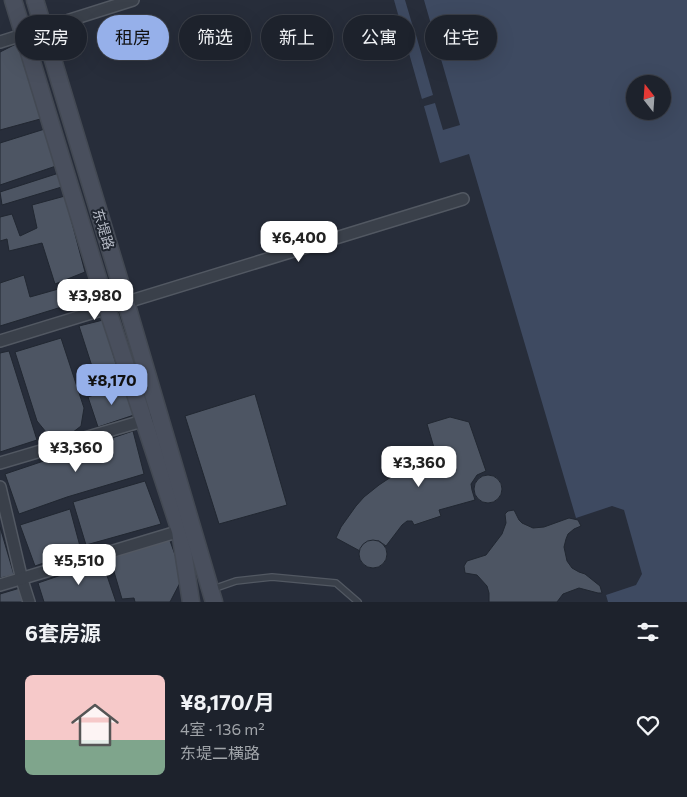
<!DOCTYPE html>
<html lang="zh">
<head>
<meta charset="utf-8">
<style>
	body { margin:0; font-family:Commissioner,"Noto Sans SC",sans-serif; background:#252a34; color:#f1f3f6; height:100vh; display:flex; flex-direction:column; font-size:19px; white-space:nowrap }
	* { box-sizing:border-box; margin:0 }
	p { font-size:16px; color:#a0a4a9 }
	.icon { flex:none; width:28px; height:28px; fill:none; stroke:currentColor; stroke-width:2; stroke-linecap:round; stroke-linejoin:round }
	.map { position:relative; height:602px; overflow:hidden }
	.drawer { display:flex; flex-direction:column; background:#1d222c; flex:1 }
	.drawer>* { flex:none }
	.guide { position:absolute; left:15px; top:15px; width:658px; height:45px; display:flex; gap:10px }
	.needle { width:32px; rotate:343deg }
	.tools { position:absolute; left:626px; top:75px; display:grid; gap:10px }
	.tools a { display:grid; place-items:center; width:45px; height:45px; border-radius:50%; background:#1d222c; box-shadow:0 5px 20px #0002,0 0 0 1px #3b3f48; font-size:25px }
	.price { position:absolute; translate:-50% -42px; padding:0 11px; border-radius:10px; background:#fff; color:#222; font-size:16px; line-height:32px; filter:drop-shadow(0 1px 2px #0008) }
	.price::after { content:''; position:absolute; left:50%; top:30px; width:15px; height:11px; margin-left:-8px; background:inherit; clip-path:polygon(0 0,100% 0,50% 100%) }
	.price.on { background:#96b0ea; color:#111 }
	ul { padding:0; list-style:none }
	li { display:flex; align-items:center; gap:15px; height:125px; padding:0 25px }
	li span { display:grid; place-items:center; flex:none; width:140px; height:100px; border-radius:8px; color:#555 }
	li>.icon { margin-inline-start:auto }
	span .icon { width:60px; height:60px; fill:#fffc; stroke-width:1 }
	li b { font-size:21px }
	h2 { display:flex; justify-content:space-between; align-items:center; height:60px; padding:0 25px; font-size:21px }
	.chip { padding:0 18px; border-radius:22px; background:#1d222c; box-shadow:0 5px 20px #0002,0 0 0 1px #3b3f48; font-size:18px; line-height:45px }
	.chip.on { background:#96b0ea; color:#111 }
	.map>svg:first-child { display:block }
	.water { fill:#3e4a61; fill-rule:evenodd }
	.pier { fill:#272d3a }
	.building { fill:#4d5563; stroke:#212731 }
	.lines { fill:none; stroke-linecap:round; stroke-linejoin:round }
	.lane-casing { stroke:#525862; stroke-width:8 }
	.street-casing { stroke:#525862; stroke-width:14 }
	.secondary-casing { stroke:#434953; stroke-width:19 }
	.lane { stroke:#3a404a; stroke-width:5.5 }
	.street { stroke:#3a404a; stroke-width:11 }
	.secondary { stroke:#494f5d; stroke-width:16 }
	.labels { text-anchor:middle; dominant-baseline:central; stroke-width:4; stroke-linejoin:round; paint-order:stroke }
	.street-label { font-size:14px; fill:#b6bbc6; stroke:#1f252f }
</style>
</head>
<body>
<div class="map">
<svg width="687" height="602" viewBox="0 0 687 602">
	<rect width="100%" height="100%" fill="#272d3a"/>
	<path class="water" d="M394 0H687V602H608L606 595 636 585 642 574 624 510 612 506 576 518 469 154 440 163ZM635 84H662V111H635Z"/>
	<path class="pier" d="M405 0H424L460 125 443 130 435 103 421 107 419 100 433 95 416 35 402 39 400 31 413 27Z"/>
	<g class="building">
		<path d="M20 42 44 118 0 130V52Z"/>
		<path d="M48 128 59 165 0 185V143Z"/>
		<path d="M59 173 65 186 2 205 0 192Z"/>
		<path d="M65 196 85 272 55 284 42 243 9 251 7 239 0 241V217L12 214 20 236 37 228 32 205Z"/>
		<path d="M24 275 30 297 87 281 94 297 0 326V283Z"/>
		<path d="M103 320 120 377 98 385 79 326Z"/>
		<path d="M61 338 84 408 81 426 68 436 46 432 37 421 15 352Z"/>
		<path d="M9 351 37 440 0 452V353Z"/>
		<path d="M126 384 137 414 98 427 88 397Z"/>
		<path d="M255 394 287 505 219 524 185 416Z"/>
		<path d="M450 417 469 422 486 471 477 475 471 484 472 490 475 500 439 510 441 516 414 525 412 521H407L402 525 386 546 379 541H371L365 543 360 551 336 538 341 527 356 506 364 497 379 485 391 477 409 468 438 461 427 424Z"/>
		<path d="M133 431 144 474 67 497 19 514 5 474Z"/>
		<circle cx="488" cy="489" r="14"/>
		<path d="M145 481 161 524 86 545 73 502Z"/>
		<path d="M70 509 81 550 35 566 20 525Z"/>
		<path d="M514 510 519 520 522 523 533 528 544 527 569 518 578 520 581 526 574 529 568 534 566 539 564 547 567 561 572 568 579 572 585 574 600 586 602 593H598L579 588 563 594 557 602H489V593L487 586 477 575 465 573 464 566 467 561 486 555 502 534 506 523 505 514 508 511Z"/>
		<path d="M0 527 14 575 0 578Z"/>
		<path d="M169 538 183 577 170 602H135L134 598 122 599 110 558Z"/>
		<circle cx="373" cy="554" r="14"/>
		<path d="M102 561 116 602H44L38 583Z"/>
		<path d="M20 588 25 602H0V594Z"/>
	</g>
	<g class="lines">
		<defs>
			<path id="lane" d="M213 589 236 581 272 577 336 583 358 602"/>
			<g id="street">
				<path d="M0 42 133 0"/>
				<path d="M0 341 463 199"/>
				<path d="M0 463 149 419"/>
				<path d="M0 487 22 580 29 602"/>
				<path d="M0 585 180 531"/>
			</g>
			<g id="secondary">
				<path d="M13 0 107 308 180 531 191 602"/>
				<path d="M35 0 126 302 214 602"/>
			</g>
		</defs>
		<use href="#lane" class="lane-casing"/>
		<use href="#street" class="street-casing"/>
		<use href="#secondary" class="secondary-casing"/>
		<use href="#lane" class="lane"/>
		<use href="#street" class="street"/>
		<use href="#secondary" class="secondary"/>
	</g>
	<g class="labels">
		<g class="street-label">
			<text transform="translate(104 229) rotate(73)">东堤路</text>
		</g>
	</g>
</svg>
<div class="tools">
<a><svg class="needle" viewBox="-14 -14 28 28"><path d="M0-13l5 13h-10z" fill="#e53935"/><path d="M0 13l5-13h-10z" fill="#a0a4a9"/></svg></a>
</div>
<b class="price" style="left:299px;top:263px">¥6,400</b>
<b class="price" style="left:95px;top:321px">¥3,980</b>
<b class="price on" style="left:112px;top:406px">¥8,170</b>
<b class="price" style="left:76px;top:473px">¥3,360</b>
<b class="price" style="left:419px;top:488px">¥3,360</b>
<b class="price" style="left:79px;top:586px">¥5,510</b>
<div class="guide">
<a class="chip">买房</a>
<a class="chip on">租房</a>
<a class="chip">筛选</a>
<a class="chip">新上</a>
<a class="chip">公寓</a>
<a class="chip">住宅</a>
</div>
</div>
<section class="drawer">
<h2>6套房源<svg class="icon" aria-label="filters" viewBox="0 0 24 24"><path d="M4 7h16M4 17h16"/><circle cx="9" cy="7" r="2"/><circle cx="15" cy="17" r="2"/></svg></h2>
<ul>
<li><span style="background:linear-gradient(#f6c9c9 65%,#7fa58c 0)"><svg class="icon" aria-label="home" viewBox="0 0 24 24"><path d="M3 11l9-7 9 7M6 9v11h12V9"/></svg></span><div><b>¥8,170/月</b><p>4室 · 136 m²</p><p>东堤二横路</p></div><svg class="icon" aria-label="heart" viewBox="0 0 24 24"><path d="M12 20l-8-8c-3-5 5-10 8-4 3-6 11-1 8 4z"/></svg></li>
</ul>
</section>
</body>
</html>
